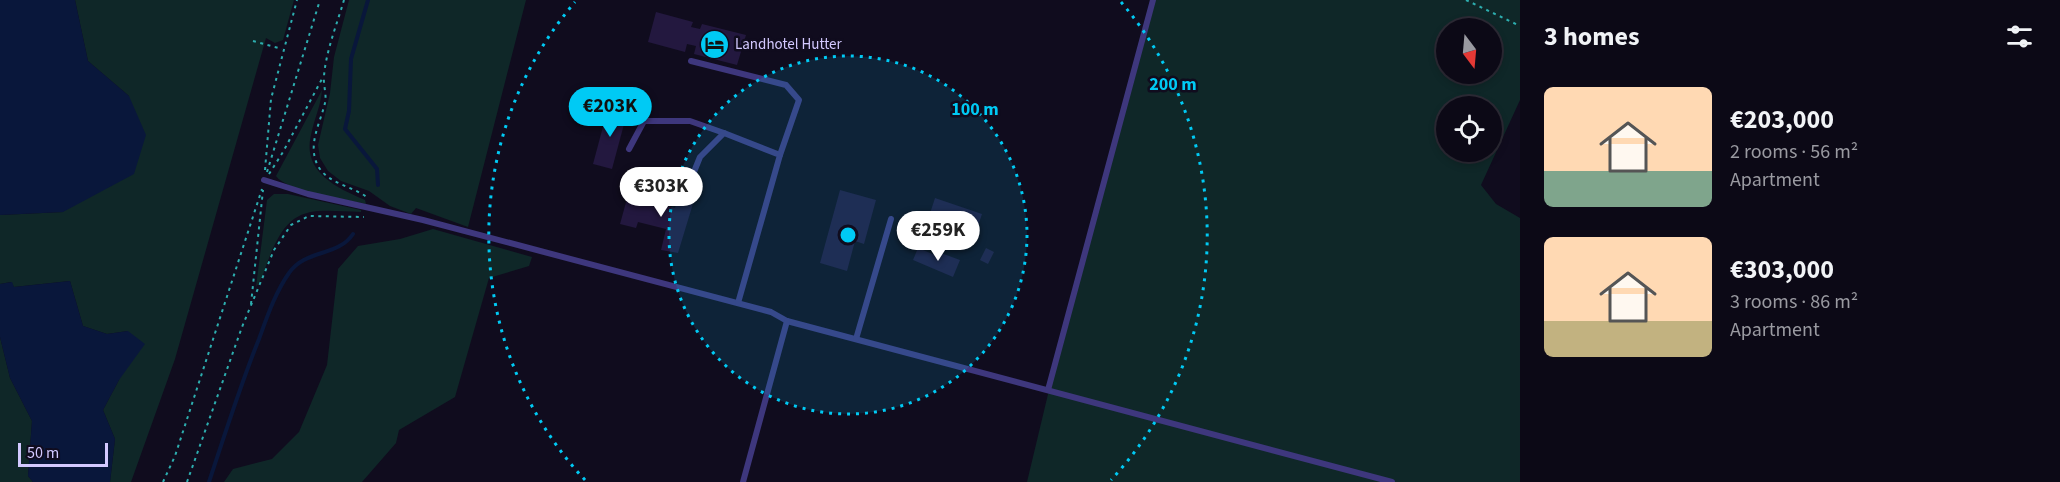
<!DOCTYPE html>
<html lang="en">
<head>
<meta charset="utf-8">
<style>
	body { margin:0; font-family:"Source Sans 3",sans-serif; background:#15121f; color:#f1f3f6; height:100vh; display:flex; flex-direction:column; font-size:22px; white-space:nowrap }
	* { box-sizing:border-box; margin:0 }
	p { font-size:20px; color:#9a9aa1 }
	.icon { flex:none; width:33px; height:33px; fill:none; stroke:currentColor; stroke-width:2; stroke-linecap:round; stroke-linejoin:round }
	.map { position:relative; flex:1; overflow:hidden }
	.side { display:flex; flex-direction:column; background:#0c0916; width:540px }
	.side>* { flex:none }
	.needle { width:39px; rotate:164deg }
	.fabs { position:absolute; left:1436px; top:18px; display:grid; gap:12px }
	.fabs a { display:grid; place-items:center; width:66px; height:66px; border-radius:50%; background:#0c0916; box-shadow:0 3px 9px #0003,0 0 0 2px #2c2a35; font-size:30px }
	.scale { position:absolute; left:18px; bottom:15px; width:90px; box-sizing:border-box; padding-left:6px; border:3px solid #d3c9ff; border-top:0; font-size:16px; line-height:21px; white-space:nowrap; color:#d3c9ff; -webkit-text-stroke:4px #100c1e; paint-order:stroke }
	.price { position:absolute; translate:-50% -51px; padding:0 14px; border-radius:21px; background:#fff; color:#222; font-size:20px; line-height:39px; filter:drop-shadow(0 2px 3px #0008) }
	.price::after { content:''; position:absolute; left:50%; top:36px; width:18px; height:14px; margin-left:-9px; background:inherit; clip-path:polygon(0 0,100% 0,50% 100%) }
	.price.current { background:#00caf4; color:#111 }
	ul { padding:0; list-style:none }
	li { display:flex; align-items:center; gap:18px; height:150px; padding:0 24px }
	li span { display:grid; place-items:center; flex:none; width:168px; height:120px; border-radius:9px; color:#555 }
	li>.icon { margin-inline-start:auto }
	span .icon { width:72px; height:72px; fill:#fffc; stroke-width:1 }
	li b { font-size:26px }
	h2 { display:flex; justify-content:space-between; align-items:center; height:72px; padding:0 24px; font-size:26px }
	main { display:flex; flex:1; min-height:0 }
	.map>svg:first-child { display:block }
	.green { fill:#0f2728; fill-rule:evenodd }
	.water { fill:#09173b }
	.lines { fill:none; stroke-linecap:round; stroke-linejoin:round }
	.stream { stroke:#09173b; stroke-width:4 }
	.building { fill:#23183f }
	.path { stroke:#2daeaf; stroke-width:2; stroke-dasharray:3 4.5; stroke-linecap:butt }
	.service { stroke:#3e377d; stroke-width:6 }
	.ring { fill:none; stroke:#00caf4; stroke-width:3; stroke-dasharray:3 6 }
	.labels { text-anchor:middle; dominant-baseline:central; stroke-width:5; stroke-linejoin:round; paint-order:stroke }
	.poi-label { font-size:15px; fill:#d3c9ff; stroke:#100c1e; text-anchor:start }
	.centre { fill:#00caf4; stroke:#100c1e; stroke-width:3 }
	.ring-label { font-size:18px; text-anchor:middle; font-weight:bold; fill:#00caf4; stroke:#100c1e; stroke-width:5; stroke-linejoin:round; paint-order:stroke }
</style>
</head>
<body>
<main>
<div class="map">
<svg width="1520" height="482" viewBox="0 0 1520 482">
	<rect width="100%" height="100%" fill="#100c1e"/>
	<g class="green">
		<path d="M75 0H294L283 40 275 43 266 38 175 359 131 482H110L115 439 103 410 119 380 128 331 107 334 83 326 70 281 14 287 11 282 0 284V215L63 212 129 96 88 61Z"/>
		<path d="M349 0H526L468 227 416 208 411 214 390 206 369 191 341 181 328 171 320 158 318 145 330 93 334 57Z"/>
		<path d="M1154 0H1520V100L1481 185 1496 204 1520 218V482H1027L1049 390ZM1446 28H1491V74H1446ZM1446 106H1491V152H1446Z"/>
		<path d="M322 90C321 106 314 119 311 135 302 173 338 188 365 200L366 204C346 199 287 192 276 176Z"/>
		<path d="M274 194H288L361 210V212C310 210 290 204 269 258 265 267 263 279 256 287L267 200Z"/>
		<path d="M433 229 532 257 529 266 489 278 455 397 399 430 396 443 362 482H224L233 469 272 459 299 432 327 365 338 269 358 246 400 239Z"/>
		<path d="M0 337 10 378 32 421 28 476 33 482H0Z"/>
	</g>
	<g class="water">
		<path d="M0 0H75L88 61 129 96 146 135 134 174 63 212 0 215Z"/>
		<path d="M70 281 83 326 107 334 128 331 145 344 119 380 103 410 115 439 110 482H33L28 476 32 421 10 378 0 337V284L12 282 14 287Z"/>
	</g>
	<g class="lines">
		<g class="stream">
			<path d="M368 0 351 59 349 111 345 129 377 169 378 185"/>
			<path d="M209 482C225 434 240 386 259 339 267 317 275 293 289 273 305 249 338 257 353 234"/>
		</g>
	</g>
	<g class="building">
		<path d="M656 12 693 22 691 27 700 29 702 24 746 35 737 65 694 54 696 46 687 44 685 52 648 42Z"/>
		<path d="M608 108 627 113 612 169 593 164Z"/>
		<path d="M840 190 876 200 864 244 855 241 847 271 820 263Z"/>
		<path d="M679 193 695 197 678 253 661 250 666 229 638 222 636 228 620 224 628 195 675 208Z"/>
		<path d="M935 198 982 214 976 232 935 219 930 234 924 232Z"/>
		<path d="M918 248 940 257 941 253 960 260 953 277 913 260Z"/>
		<path d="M986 248 994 252 988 264 980 260Z"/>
	</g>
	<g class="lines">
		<g class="path">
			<path d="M344 0C337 24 326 51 324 76 323 85 327 95 325 103 320 124 307 145 318 166 328 184 353 186 368 198"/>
			<path d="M1466 0 1520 26"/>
			<path d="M253 41 282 49"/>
			<path d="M265 170 271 99 297 0"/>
			<path d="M267 172 320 0"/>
			<path d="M269 174 283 152 323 77"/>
			<path d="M251 304 263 190"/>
			<path d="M163 482 175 456 262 189"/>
			<path d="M187 482 242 327 274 250 291 225 309 216 364 217"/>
		</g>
		<g class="service">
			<path d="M691 61 786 85 799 100 780 155"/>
			<path d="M629 149 644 121H690L724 133"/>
			<path d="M264 180 308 194 423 220 771 312 787 321 1392 482"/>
			<path d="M687 189 700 157 724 133 780 155 738 303"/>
			<path d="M856 339 891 219"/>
			<path d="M1048 390 1153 0"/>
			<path d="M743 482 787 321"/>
		</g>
	</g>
	<circle cx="848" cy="235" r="179" fill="#00caf4" fill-opacity=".12"/>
	<g class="ring">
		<circle cx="848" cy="235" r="179"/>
		<path d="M585 480A359 359 0 0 1 575 2M1121 2A359 359 0 0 1 1111 480"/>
	</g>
	<defs>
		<symbol id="hotel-disc" viewBox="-11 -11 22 22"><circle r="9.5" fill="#00caf4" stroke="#100c1e"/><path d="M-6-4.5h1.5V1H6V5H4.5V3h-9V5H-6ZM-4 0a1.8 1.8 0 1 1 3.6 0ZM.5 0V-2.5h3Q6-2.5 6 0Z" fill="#111"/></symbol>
	</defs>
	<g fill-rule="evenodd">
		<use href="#hotel-disc" x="698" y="28" width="33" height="33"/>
	</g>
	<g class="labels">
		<g class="poi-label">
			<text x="735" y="44">Landhotel Hutter</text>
		</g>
	</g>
	<circle cx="848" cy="235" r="9" class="centre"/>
	<g class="ring-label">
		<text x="1173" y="90">200 m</text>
		<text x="975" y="115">100 m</text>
	</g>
</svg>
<div class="fabs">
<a><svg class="needle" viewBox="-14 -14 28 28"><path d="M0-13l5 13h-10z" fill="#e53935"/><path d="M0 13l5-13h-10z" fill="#9a9aa1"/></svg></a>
<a><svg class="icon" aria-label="locate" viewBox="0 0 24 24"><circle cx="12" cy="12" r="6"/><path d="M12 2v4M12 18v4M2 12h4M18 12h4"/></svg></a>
</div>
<div class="scale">50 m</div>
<b class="price current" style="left:610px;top:138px">€203K</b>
<b class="price" style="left:661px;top:218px">€303K</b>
<b class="price" style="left:938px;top:262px">€259K</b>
</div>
<section class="side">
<h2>3 homes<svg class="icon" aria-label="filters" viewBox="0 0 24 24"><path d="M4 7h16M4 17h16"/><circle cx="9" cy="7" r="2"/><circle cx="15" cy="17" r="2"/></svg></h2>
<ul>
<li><span style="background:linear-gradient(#ffd9b3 70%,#7fa58c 0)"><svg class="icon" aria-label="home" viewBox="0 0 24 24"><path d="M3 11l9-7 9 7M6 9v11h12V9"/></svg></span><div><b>€203,000</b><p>2 rooms · 56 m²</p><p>Apartment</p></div></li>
<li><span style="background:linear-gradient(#ffd9b3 70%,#c2b280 0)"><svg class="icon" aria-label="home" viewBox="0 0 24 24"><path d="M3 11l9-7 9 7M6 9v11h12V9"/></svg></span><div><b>€303,000</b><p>3 rooms · 86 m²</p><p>Apartment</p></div></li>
</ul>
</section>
</main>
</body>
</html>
